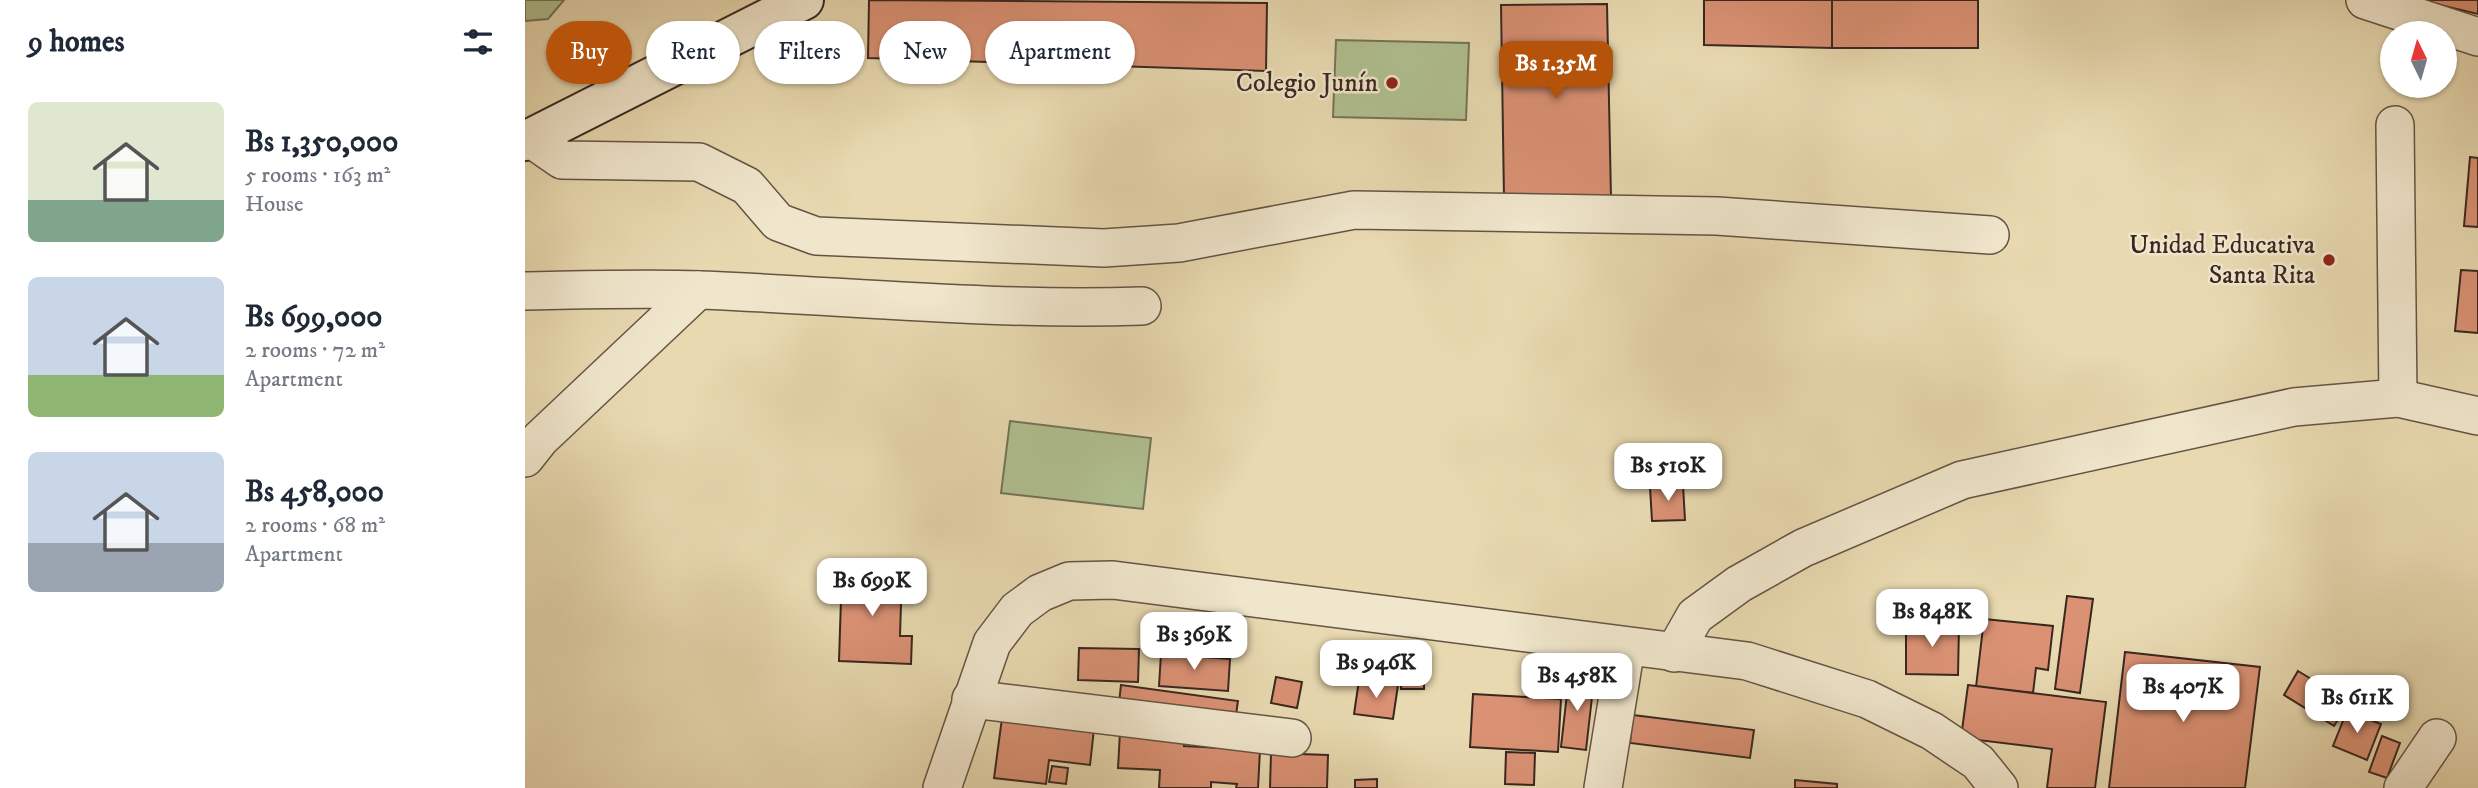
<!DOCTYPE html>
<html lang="en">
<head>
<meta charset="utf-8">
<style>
	body { margin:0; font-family:"IM FELL DW Pica",serif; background:#f2f2f3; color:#1f2937; height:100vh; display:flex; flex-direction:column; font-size:26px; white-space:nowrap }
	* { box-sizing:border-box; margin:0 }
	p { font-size:23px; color:#747a83 }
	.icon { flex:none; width:38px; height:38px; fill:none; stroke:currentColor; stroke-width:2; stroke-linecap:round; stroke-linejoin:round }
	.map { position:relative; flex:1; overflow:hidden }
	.sheet { display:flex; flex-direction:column; background:#fff; width:525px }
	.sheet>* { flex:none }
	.banner { position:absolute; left:21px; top:21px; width:665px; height:63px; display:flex; gap:14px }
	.needle { width:46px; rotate:355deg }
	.fabs { position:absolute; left:1855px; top:21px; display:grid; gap:14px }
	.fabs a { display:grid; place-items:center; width:77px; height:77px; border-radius:50%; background:#fff; box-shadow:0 2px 5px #0004; font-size:35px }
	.price { position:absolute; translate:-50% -60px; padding:0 16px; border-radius:14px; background:#fff; color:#222; font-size:23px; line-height:46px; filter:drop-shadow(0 2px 4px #0008) }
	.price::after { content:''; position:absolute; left:50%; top:42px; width:21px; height:16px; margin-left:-10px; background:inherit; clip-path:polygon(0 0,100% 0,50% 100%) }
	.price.active { background:#b45309; color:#fff }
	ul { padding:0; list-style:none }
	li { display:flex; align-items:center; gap:21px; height:175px; padding:0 28px }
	li span { display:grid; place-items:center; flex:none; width:196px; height:140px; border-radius:10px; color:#555 }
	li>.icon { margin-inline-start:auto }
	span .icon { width:84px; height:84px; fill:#fffc; stroke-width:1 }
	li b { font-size:30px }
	h2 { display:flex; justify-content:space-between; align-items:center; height:84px; padding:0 28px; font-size:30px }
	.chip { padding:0 24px; border-radius:32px; background:#fff; box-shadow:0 2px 5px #0004; font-size:24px; line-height:63px }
	.chip.active { background:#b45309; color:#fff }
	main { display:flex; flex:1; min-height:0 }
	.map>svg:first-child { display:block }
	.green { fill:#b0c090; stroke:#747458; stroke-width:2 }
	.building { fill:#da9174; stroke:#392720; stroke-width:2 }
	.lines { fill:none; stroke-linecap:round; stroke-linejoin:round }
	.minor-casing { stroke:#655444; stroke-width:40 }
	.secondary-casing { stroke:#392720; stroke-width:42 }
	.minor { stroke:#f0e6cc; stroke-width:37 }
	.secondary { stroke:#f0e6cc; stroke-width:38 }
	.poi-dot { fill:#8f2418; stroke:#f0e6cc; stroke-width:2.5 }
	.labels { text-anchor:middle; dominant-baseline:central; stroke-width:5; stroke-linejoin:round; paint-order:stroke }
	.poi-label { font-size:26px; fill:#392720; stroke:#f0e6cc; text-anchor:end }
</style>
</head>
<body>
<main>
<section class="sheet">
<h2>9 homes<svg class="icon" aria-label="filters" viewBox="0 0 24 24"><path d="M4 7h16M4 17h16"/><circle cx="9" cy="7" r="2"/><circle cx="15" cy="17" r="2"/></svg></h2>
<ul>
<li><span style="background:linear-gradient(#dfe7d0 70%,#7fa58c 0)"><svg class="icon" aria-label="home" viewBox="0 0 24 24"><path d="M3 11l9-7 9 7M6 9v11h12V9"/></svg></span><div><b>Bs 1,350,000</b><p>5 rooms · 163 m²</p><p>House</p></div></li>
<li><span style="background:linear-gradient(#c9d6e8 70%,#8fb573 0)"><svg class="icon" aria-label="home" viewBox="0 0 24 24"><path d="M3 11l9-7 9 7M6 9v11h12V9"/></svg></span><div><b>Bs 699,000</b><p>2 rooms · 72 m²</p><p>Apartment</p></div></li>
<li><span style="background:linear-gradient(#c9d6e8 65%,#9aa5b1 0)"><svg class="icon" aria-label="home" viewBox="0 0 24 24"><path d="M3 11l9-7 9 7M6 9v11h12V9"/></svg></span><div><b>Bs 458,000</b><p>2 rooms · 68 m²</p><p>Apartment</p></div></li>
</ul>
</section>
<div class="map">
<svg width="1953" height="788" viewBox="0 0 1953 788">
	<rect width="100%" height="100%" fill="#e8d9b0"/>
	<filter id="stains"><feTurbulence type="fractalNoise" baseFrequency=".00286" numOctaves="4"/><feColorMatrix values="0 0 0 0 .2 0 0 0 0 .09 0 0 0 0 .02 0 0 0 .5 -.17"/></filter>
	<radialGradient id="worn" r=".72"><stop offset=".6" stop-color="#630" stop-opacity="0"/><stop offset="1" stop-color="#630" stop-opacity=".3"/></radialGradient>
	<g class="green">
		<path d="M0 0H39L23 19 0 21Z"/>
		<path d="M811 40 944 43 941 120 808 117Z"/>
		<path d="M485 421 626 438 618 509 476 493Z"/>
	</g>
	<g class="building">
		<path d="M344 0 742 3 741 71 343 58Z"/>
		<path d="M1179 0H1307V48L1179 45Z"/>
		<rect x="1307" y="0" width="146" height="48"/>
		<path d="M1894 0H1953V14Z"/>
		<path d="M1082 4 1086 198H979L976 5Z"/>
		<path d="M1945 157 1953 158V227L1939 226Z"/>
		<path d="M1936 270 1953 271V333L1930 331Z"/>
		<path d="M1158 485 1160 520 1127 521 1125 487Z"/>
		<path d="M317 569 377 572 375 636H387L386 664 314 661Z"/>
		<path d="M1542 596 1568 599 1555 693 1530 689Z"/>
		<path d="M1459 619 1528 626 1523 670 1511 668 1508 693 1451 687Z"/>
		<path d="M1381 624 1434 625 1433 675 1381 674Z"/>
		<path d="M554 648 614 649 613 682 553 680Z"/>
		<path d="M877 648 900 649 899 689H876Z"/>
		<path d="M1600 652 1735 667 1720 788H1584Z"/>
		<path d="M636 654 705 659 703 691 634 686Z"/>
		<path d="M1773 671 1824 702 1809 726 1759 695Z"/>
		<path d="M1044 676 1069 679 1061 750 1036 747Z"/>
		<path d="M751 677 777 682 772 708 746 703Z"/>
		<path d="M834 680 873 685 868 719 829 714Z"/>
		<path d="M596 685 713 701 709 728 593 712Z"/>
		<path d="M1443 685 1581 702 1570 788H1522L1527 749 1436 738Z"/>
		<path d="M948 694 1036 699 1033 752 945 747Z"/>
		<path d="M1822 711 1856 724 1842 760 1808 746Z"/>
		<path d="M1108 715 1229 730 1225 758 1105 743Z"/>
		<path d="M477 718 569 729 565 765 524 760 521 784 469 778Z"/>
		<path d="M595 732 660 735 659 746 735 750 733 788H711L712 784 686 782V788H634L635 770 593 768Z"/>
		<path d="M1857 736 1875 743 1862 778 1844 772Z"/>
		<path d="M981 752 1010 753 1009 785 980 784Z"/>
		<path d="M746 753 803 755 802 788H745Z"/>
		<path d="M527 766 543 768 541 784 524 782Z"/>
		<path d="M852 779V788H830V780Z"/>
		<path d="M1270 780 1312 784V788H1270Z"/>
	</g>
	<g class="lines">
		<defs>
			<g id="minor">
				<path d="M1840 0 1953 37"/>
				<path d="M1870 125 1873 398"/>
				<path d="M5 138 37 160 174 162 222 186 253 222 291 236 579 248 654 243 829 210 1192 216 1465 235"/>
				<path d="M0 291C58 290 117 288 176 290 323 296 469 311 617 306"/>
				<path d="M0 458 15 439 173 290"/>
				<path d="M1149 653 1170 616 1214 584 1278 548 1437 480 1769 407 1873 398 1953 416"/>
				<path d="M446 699 767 738"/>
				<path d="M417 788 467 643 492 610 515 593 544 581 588 580 1222 661 1342 699 1407 731 1453 762 1474 788"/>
				<path d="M1078 788 1101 647"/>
				<path d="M1878 788 1912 738"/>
			</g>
			<path id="secondary" d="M0 141 279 0"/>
		</defs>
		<use href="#minor" class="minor-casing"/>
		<use href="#secondary" class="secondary-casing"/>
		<use href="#minor" class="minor"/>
		<use href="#secondary" class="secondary"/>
	</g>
	<g class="poi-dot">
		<circle cx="867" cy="83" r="7"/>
		<circle cx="1804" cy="260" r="7"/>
	</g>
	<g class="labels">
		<g class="poi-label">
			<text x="853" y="83">Colegio Junín</text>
			<text x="1790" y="245">Unidad Educativa<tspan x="1790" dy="30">Santa Rita</tspan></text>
		</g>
	</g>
	<rect width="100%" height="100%" filter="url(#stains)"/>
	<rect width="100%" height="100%" fill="url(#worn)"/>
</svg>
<div class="fabs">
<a><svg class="needle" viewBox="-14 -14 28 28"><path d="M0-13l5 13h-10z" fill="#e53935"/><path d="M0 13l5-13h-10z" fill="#747a83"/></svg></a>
</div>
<b class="price active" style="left:1031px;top:101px">Bs 1.35M</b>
<b class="price" style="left:1143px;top:503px">Bs 510K</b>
<b class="price" style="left:347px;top:618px">Bs 699K</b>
<b class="price" style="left:1407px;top:649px">Bs 848K</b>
<b class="price" style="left:669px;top:672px">Bs 369K</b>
<b class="price" style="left:851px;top:700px">Bs 946K</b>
<b class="price" style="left:1052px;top:713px">Bs 458K</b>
<b class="price" style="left:1658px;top:724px">Bs 407K</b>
<b class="price" style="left:1832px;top:735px">Bs 611K</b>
<div class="banner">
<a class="chip active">Buy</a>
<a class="chip">Rent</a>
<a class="chip">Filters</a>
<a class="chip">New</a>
<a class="chip">Apartment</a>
</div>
</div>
</main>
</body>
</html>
